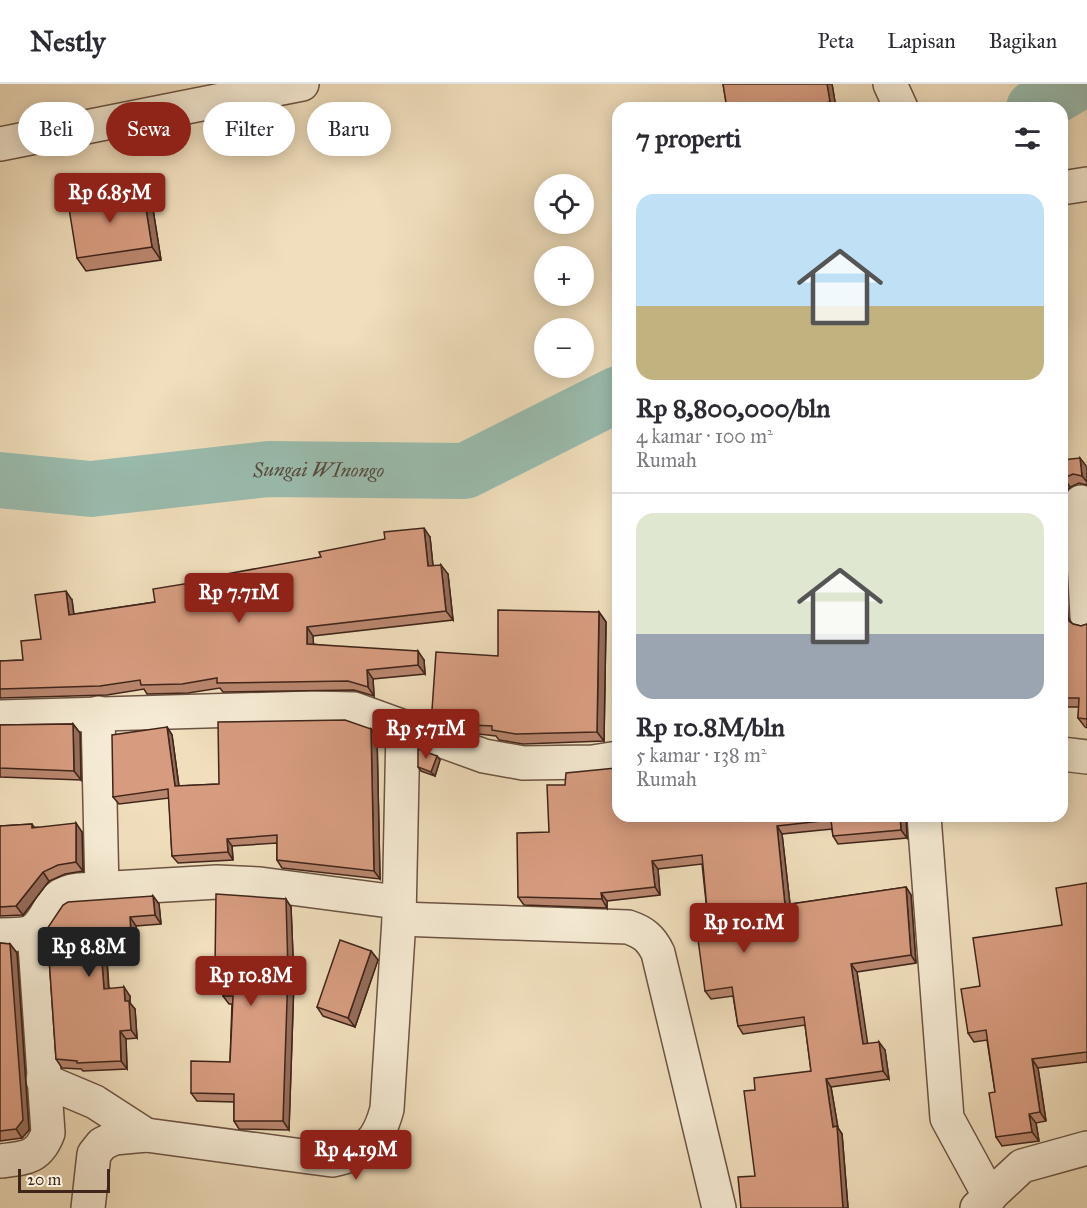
<!DOCTYPE html>
<html lang="id">
<head>
<meta charset="utf-8">
<style>
	body { margin:0; font-family:"IM FELL Great Primer",serif; background:#f7f7f7; color:#2b2b33; height:100vh; display:flex; flex-direction:column; font-size:22px; white-space:nowrap }
	* { box-sizing:border-box; margin:0 }
	p { font-size:20px; color:#7c7c81 }
	.icon { flex:none; width:33px; height:33px; fill:none; stroke:currentColor; stroke-width:2; stroke-linecap:round; stroke-linejoin:round }
	.map { position:relative; flex:1; overflow:hidden }
	.drawer { position:absolute; left:612px; top:18px; width:456px; height:720px; display:flex; flex-direction:column; background:#fff; border-radius:18px; box-shadow:0 3px 15px #0003 }
	.drawer>* { flex:none }
	.guide { position:absolute; left:18px; top:18px; width:504px; height:54px; display:flex; gap:12px }
	.controls { position:absolute; left:534px; top:90px; display:grid; gap:12px }
	.controls a { display:grid; place-items:center; width:60px; height:60px; border-radius:50%; background:#fff; box-shadow:0 3px 15px #0003; font-size:30px }
	.scale { position:absolute; left:18px; bottom:15px; width:92px; box-sizing:border-box; padding-left:6px; border:3px solid #40251a; border-top:0; font-size:16px; line-height:21px; white-space:nowrap; color:#40251a; -webkit-text-stroke:4px #f5ead3; paint-order:stroke }
	.price { position:absolute; translate:-50% -51px; padding:0 14px; border-radius:6px; background:#8f2418; color:#fff; font-size:20px; line-height:39px; filter:drop-shadow(0 2px 3px #0008) }
	.price::after { content:''; position:absolute; left:50%; top:36px; width:18px; height:14px; margin-left:-9px; background:inherit; clip-path:polygon(0 0,100% 0,50% 100%) }
	.price.selected { background:#222; color:#fff }
	ul { padding:0; list-style:none }
	li { display:grid; align-content:center; gap:12px; height:318px; padding:0 24px }
	li+li { border-top:2px solid #e1e1e2 }
	li span { display:grid; place-items:center; height:186px; border-radius:18px; color:#555 }
	li>.icon { margin-inline-start:auto }
	span .icon { width:108px; height:108px; fill:#fffc; stroke-width:1 }
	li b { font-size:26px }
	h2 { display:flex; justify-content:space-between; align-items:center; height:72px; padding:0 24px; font-size:26px }
	.chip { padding:0 21px; border-radius:27px; background:#fff; box-shadow:0 3px 15px #0003; font-size:21px; line-height:54px }
	.chip.selected { background:#8f2418; color:#fff }
	header { display:flex; align-items:center; gap:36px; box-sizing:border-box; height:84px; padding:0 30px; background:#fff; border-bottom:2px solid #e1e1e2 }
	header strong { font-size:28px }
	nav { display:flex; gap:33px; margin-inline-start:auto; font-size:21px }
	.map>svg:first-child { display:block }
	.lines { fill:none; stroke-linecap:round; stroke-linejoin:round }
	.river { stroke:#9abcae; stroke-width:56 }
	.minor-casing { stroke:#6c5342; stroke-width:36 }
	.minor { stroke:#f5ead3; stroke-width:33 }
	.wall { fill:#b9866e; stroke:#40251a; stroke-width:1.5 }
	.shaded-wall { fill:#966d5a; stroke:#40251a; stroke-width:1.5 }
	.building { fill:#d79c80; stroke:#40251a; stroke-width:1.5 }
	.labels { text-anchor:middle; dominant-baseline:central; stroke-width:4.5; stroke-linejoin:round; paint-order:stroke }
	.water-label { font-size:20px; font-style:italic; fill:#564b3f; stroke:#f5ead3 }
</style>
</head>
<body>
<header>
<strong>Nestly</strong>
<nav><a>Peta</a><a>Lapisan</a><a>Bagikan</a></nav>
</header>
<div class="map">
<svg width="1087" height="1124" viewBox="0 0 1087 1124">
	<rect width="100%" height="100%" fill="#f0debc"/>
	<filter id="stains"><feTurbulence type="fractalNoise" baseFrequency=".00333" numOctaves="4"/><feColorMatrix values="0 0 0 0 .2 0 0 0 0 .09 0 0 0 0 .02 0 0 0 .5 -.17"/></filter>
	<radialGradient id="worn" r=".72"><stop offset=".6" stop-color="#630" stop-opacity="0"/><stop offset="1" stop-color="#630" stop-opacity=".3"/></radialGradient>
	<g class="lines">
		<g class="river">
			<path d="M1034 24 1075 0"/>
			<path id="s1" d="M0 396 91 405 268 385 465 387 618 310"/>
		</g>
		<defs>
			<g id="minor">
				<path d="M890 0 901 24"/>
				<path d="M0 60 302 0"/>
				<path d="M1062 104 1087 100"/>
				<path d="M1081 418 1087 532"/>
				<path d="M98 629 102 806"/>
				<path d="M0 633 312 624 354 625 484 672 523 679 593 678 618 674"/>
				<path d="M1062 670 1087 673"/>
				<path d="M924 732 947 1034 990 1113"/>
				<path d="M399 835 628 843C643 848 651 854 658 869L719 1124"/>
				<path d="M0 851C10 850 26 852 34 846 54 829 46 810 79 806L217 798 260 800 397 818"/>
				<path d="M43 996 95 1018 146 1051"/>
				<path d="M0 1077C25 1074 38 1075 48 1049L34 846"/>
				<path d="M88 1124 94 1070 102 1060 114 1054 146 1051 332 1076C366 1069 378 1059 387 1025L399 835 403 644"/>
				<path d="M977 1124 1022 1082 1087 1064"/>
			</g>
		</defs>
		<use href="#minor" class="minor-casing"/>
		<use href="#minor" class="minor"/>
	</g>
	<g class="wall">
		<path d="M723 0H832L836 24H727Z"/>
		<path d="M143 106 152 119 161 176 86 187 77 174Z"/>
		<path d="M1062 376 1087 383V401L1079 399 1070 403 1064 410 1062 419 1068 533 1070 537 1073 540 1081 542 1087 540V644L1085 643 1078 634 1079 623H1062Z"/>
		<path d="M430 453 433 482 448 490 453 536 313 552V560L424 576 425 590 373 595 374 612 354 606 223 608 220 604 188 609 147 610 144 605 107 611 0 614V577L23 576 41 555 72 516 74 530 155 518 227 493 321 473Z"/>
		<path d="M599 528 606 538 604 657 523 660 499 656 496 652 479 650 439 636 432 626 498 572Z"/>
		<path d="M73 640 80 649 81 696 0 693V641Z"/>
		<path d="M167 643 172 651 179 702 219 700 371 645 377 653 380 795 282 784 277 776V759L232 762 233 776 178 779 172 772 169 714 119 720 113 713Z"/>
		<path d="M437 672 440 676 435 692 421 687 418 683Z"/>
		<path d="M616 684 618 732H906L907 754 838 760 833 752 832 745 782 750 790 820 906 803 911 811 916 879 857 888 867 960 885 966 889 995 831 1003 838 1044 842 1050 848 1124H741L755 1092V1006L811 987 805 941 743 950 738 942 733 912 711 915 705 907 709 846 702 780 658 785 660 811 607 817V824L524 821 518 813 549 748 565 701Z"/>
		<path d="M32 740 34 743 82 748 83 787 65 790 49 797 23 831 0 832V742Z"/>
		<path d="M1087 799V978L1038 984 1046 1037 1036 1039 1039 1057 1002 1062 996 1053 995 1008 987 956 974 958 968 949 980 902 1062 841Z"/>
		<path d="M153 812 159 820 161 840 136 842 137 858 106 860 109 904 130 912V919L135 925 137 954 126 955 127 985 83 987 81 985 62 984 56 975 47 845Z"/>
		<path d="M291 823 294 896 289 1046 239 1045 234 1037V1018L197 1017 191 1009 230 978 232 920H229L223 912 224 891H221L215 883Z"/>
		<path d="M0 859 10 860 17 869 29 1046 22 1054 0 1057Z"/>
		<path d="M371 867 378 876 355 943 323 932 317 923Z"/>
	</g>
	<g class="shaded-wall">
		<path d="M827 0H832L836 24H834L830 18Z"/>
		<path d="M143 106 152 119 161 176 152 163Z"/>
		<path d="M1080 374 1087 383V398L1082 392Z"/>
		<path d="M1064 394 1070 403 1064 410 1062 419 1068 533 1072 543 1065 534 1062 524V396Z"/>
		<path d="M424 444 430 453 434 492 428 482Z"/>
		<path d="M441 481 448 490 453 536 446 527Z"/>
		<path d="M66 507 72 516 75 540 69 531Z"/>
		<path d="M599 528 606 538 604 657 597 648Z"/>
		<path d="M307 543 313 552 314 569 307 560Z"/>
		<path d="M418 567 424 576 425 590 418 581Z"/>
		<path d="M367 586 373 595 374 612 368 603Z"/>
		<path d="M73 640 80 649 81 696 74 687Z"/>
		<path d="M167 643 172 651 180 710 175 702Z"/>
		<path d="M371 645 377 653 380 795 374 787Z"/>
		<path d="M437 672 440 676 435 692 431 688Z"/>
		<path d="M900 732H906L907 754 901 746Z"/>
		<path d="M76 739 82 748 83 787 76 778Z"/>
		<path d="M777 742 782 750 791 829 785 821Z"/>
		<path d="M227 755 232 762 233 776 228 768Z"/>
		<path d="M652 777 658 785 660 811 655 803Z"/>
		<path d="M43 788 49 797 23 831 16 822Z"/>
		<path d="M906 803 911 811 916 879 911 871Z"/>
		<path d="M601 809 607 817V824L602 815Z"/>
		<path d="M153 812 159 820 161 840 155 831Z"/>
		<path d="M286 815 291 823 294 896 289 1046 283 1037Z"/>
		<path d="M130 833 136 842 137 858 131 850Z"/>
		<path d="M100 852 106 860 109 913 104 905Z"/>
		<path d="M10 860 17 869 29 1046 22 1054 16 1045Z"/>
		<path d="M371 867 378 876 355 943 348 934Z"/>
		<path d="M851 880 857 888 869 968 863 960Z"/>
		<path d="M124 903 130 912V919L135 925 137 954 131 946 125 917Z"/>
		<path d="M120 947 126 955 127 985 121 977Z"/>
		<path d="M879 958 885 966 889 995 883 987Z"/>
		<path d="M1032 975 1038 984 1046 1037 1040 1028Z"/>
		<path d="M826 995 831 1003 838 1044 842 1050 848 1124H843L833 1043Z"/>
		<path d="M1029 1030 1036 1039 1039 1057 1032 1048Z"/>
	</g>
	<g class="building">
		<path d="M723 0H827L830 18 797 24H727Z"/>
		<path d="M143 106 152 163 77 174 68 118Z"/>
		<path d="M1080 374 1082 392 1073 390 1064 394 1062 396V376Z"/>
		<path d="M424 444 428 482 441 481 446 527 307 543V560L418 567V581L367 586 368 603 348 597 217 599V594L182 600 141 601 140 596 100 602 0 605V577L23 576 21 557 41 555 35 511 66 507 69 531 155 518 153 505 227 493 226 490 321 473 319 468 385 455 384 448Z"/>
		<path d="M1062 524 1065 534 1073 540 1081 542 1087 540V635L1078 634 1079 614H1062Z"/>
		<path d="M498 526 599 528 597 648 516 650 492 646V642L472 641 432 626 436 568 498 572Z"/>
		<path d="M345 636 371 645 374 787 277 776V751L227 755 228 768 172 772 168 705 113 713 112 651 167 643 175 702 219 700 218 638Z"/>
		<path d="M73 640 74 687 0 684V641Z"/>
		<path d="M418 665 437 672 431 688 418 683Z"/>
		<path d="M618 683V732H900L901 746 833 752 831 736 777 742 785 821 906 803 911 871 851 880 863 960 879 958 883 987 826 995 833 1043 837 1042 843 1124H741L738 1093 755 1092 744 1007 755 1006 754 994 811 987 804 933 738 942 732 903 705 907 697 848 709 846 702 771 652 777 655 803 601 809 602 815 518 813 517 749 549 748 547 701H565L566 689 616 684Z"/>
		<path d="M76 739V778L58 781 43 788 16 822 0 823V742L32 740V744Z"/>
		<path d="M1087 799V968L1032 975 1040 1028 1029 1030 1032 1048 996 1053 989 1009 995 1008 986 946 968 949 961 905 980 902 973 854 1062 841 1056 804Z"/>
		<path d="M216 810 286 815 288 887 283 1037H234V1010L191 1009V977L230 978 233 912H223L224 883H215Z"/>
		<path d="M153 812 155 831 130 833 131 850 100 852 104 905 124 903 125 917H129L131 946 120 947 121 977 77 979V977L56 975 47 845 63 821 68 818Z"/>
		<path d="M340 856 371 867 348 934 317 923Z"/>
		<path d="M0 859 10 860 23 1036 16 1045 0 1047Z"/>
	</g>
	<g class="labels">
		<g class="water-label">
			<text stroke="none"><textPath href="#s1" startOffset="320">Sungai WInongo</textPath></text>
		</g>
	</g>
	<rect width="100%" height="100%" filter="url(#stains)"/>
	<rect width="100%" height="100%" fill="url(#worn)"/>
</svg>
<div class="controls">
<a><svg class="icon" aria-label="locate" viewBox="0 0 24 24"><circle cx="12" cy="12" r="6"/><path d="M12 2v4M12 18v4M2 12h4M18 12h4"/></svg></a>
<a>+</a>
<a>−</a>
</div>
<div class="scale">20 m</div>
<b class="price" style="left:110px;top:140px">Rp 6.85M</b>
<b class="price" style="left:239px;top:540px">Rp 7.71M</b>
<b class="price" style="left:426px;top:676px">Rp 5.71M</b>
<b class="price" style="left:744px;top:870px">Rp 10.1M</b>
<b class="price selected" style="left:89px;top:894px">Rp 8.8M</b>
<b class="price" style="left:251px;top:923px">Rp 10.8M</b>
<b class="price" style="left:356px;top:1097px">Rp 4.19M</b>
<div class="guide">
<a class="chip">Beli</a>
<a class="chip selected">Sewa</a>
<a class="chip">Filter</a>
<a class="chip">Baru</a>
</div>
<section class="drawer">
<h2>7 properti<svg class="icon" aria-label="filters" viewBox="0 0 24 24"><path d="M4 7h16M4 17h16"/><circle cx="9" cy="7" r="2"/><circle cx="15" cy="17" r="2"/></svg></h2>
<ul>
<li><span style="background:linear-gradient(#bfe0f5 60%,#c2b280 0)"><svg class="icon" aria-label="home" viewBox="0 0 24 24"><path d="M3 11l9-7 9 7M6 9v11h12V9"/></svg></span><div><b>Rp 8,800,000/bln</b><p>4 kamar · 100 m²</p><p>Rumah</p></div></li>
<li><span style="background:linear-gradient(#dfe7d0 65%,#9aa5b1 0)"><svg class="icon" aria-label="home" viewBox="0 0 24 24"><path d="M3 11l9-7 9 7M6 9v11h12V9"/></svg></span><div><b>Rp 10.8M/bln</b><p>5 kamar · 138 m²</p><p>Rumah</p></div></li>
</ul>
</section>
</div>
</body>
</html>
